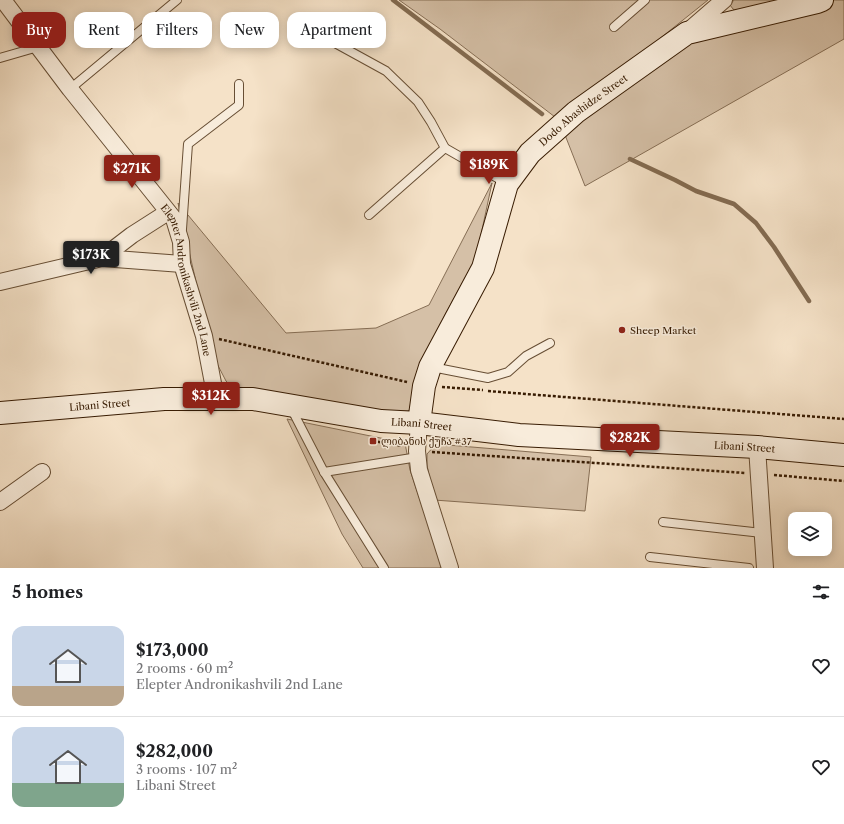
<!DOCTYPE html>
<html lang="en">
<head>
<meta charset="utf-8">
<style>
	body { margin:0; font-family:"Libre Caslon Text","Noto Serif Georgian",serif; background:#f2f2f2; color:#202124; height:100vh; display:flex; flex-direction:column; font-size:15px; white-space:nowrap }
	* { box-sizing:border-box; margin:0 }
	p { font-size:13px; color:#757577 }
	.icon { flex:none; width:22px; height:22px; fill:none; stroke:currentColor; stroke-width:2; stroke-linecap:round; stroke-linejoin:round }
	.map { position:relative; height:568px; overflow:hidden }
	.side { display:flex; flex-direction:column; background:#fff; flex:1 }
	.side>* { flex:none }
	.top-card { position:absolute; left:12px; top:12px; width:400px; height:36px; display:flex; gap:8px }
	.buttons { position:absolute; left:788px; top:512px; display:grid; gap:8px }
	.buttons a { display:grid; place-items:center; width:44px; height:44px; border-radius:8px; background:#fff; box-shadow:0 2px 10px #0003; font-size:20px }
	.price { position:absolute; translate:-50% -34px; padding:0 9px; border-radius:4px; background:#8f2418; color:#fff; font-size:13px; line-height:26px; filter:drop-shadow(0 1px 2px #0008) }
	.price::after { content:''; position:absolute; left:50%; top:24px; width:12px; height:9px; margin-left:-6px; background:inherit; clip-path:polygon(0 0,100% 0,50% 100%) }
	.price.active { background:#222; color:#fff }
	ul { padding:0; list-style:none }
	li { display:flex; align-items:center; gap:12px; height:100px; padding:0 12px }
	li+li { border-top:1px solid #e0e0e0 }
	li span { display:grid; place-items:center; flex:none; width:112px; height:80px; border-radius:12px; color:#555 }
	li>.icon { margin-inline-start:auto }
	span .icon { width:48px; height:48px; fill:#fffc; stroke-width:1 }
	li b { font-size:17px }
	h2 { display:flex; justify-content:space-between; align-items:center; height:48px; padding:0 12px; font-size:17px }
	.chip { padding:0 14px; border-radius:12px; background:#fff; box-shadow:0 2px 10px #0003; font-size:14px; line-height:36px }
	.chip.active { background:#8f2418; color:#fff }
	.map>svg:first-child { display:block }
	.green { fill:#d5c0a7; stroke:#866e55 }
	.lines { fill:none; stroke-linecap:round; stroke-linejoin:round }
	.stream { stroke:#836b51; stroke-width:4.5 }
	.lane-casing { stroke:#674e34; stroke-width:10 }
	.street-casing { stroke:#674e34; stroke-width:18 }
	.secondary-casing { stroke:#381c03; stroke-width:24 }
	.path { stroke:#381c03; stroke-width:2.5; stroke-dasharray:3 2; stroke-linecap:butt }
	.lane { stroke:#f8ecdb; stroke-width:8 }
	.street { stroke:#f8ecdb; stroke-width:16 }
	.secondary { stroke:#f8ecdb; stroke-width:22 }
	.poi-dot { fill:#8f2418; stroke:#f8ecdb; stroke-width:1.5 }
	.labels { text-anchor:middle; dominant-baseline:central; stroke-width:3; stroke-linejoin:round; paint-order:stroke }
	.street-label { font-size:10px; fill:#381c03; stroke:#f8ecdb }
	.poi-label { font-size:10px; fill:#381c03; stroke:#f8ecdb; text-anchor:start }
</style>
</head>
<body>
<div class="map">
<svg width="844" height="568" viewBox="0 0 844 568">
	<rect width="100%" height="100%" fill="#f5e2c8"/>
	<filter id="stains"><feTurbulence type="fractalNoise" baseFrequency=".005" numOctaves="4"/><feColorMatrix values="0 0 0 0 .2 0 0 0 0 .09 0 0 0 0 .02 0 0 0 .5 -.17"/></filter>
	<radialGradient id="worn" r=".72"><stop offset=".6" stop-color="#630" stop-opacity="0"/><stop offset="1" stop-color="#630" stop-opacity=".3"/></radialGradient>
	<g class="green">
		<path d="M399 0H708L603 84 555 117 440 29Z"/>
		<path d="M734 0H788L739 13 733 9 730 5Z"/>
		<path d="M834 0H844V39L585 186 565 135 579 118 688 43 812 12Z"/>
		<path d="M492 183 476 258 446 313 427 352 417 378 409 411 384 412 235 390 226 381 213 356 178 203 286 333 376 328 429 305Z"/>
		<path d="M287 419 405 443 410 470 442 565 440 568H363L342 534Z"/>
		<path d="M436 444 591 457 585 511 434 500 427 465V454Z"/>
	</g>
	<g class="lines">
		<g class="stream">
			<path d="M393 0 542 114"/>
			<path d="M630 159 675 180 696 191 734 204 756 223 774 247 809 301"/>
		</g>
		<defs>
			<g id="lane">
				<path d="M614 27 645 0"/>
				<path d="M335 43 386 71 418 102 431 122 445 148 506 183"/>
				<path d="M0 58 38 47"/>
				<path d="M70 89 177 0"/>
				<path d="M369 215 445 148"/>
				<path d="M182 229 188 144 239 105V84"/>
				<path d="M432 367 488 378 508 372 526 356 550 343"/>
				<path d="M291 408 324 472 384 568"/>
				<path d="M324 472 418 457"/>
				<path d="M663 522 762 533"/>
				<path d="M650 557 749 568"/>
			</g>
			<g id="street">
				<path id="s1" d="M3 0 70 89 174 219 181 242 182 264 204 336 216 399"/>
				<path d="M687 32 724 0"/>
				<path d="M102 258 132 235 168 212"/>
				<path d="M0 282 102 258 182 264"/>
				<path d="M419 423 417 451 419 470 450 568"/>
				<path d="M757 447 765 568"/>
				<path d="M0 502 42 472"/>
			</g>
			<g id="secondary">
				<path id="s2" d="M0 413 164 399H253L381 421 419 423 519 435 757 447 844 455"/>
				<path id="s3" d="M419 423 424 386 430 367 483 268 507 184 530 153 576 112 687 33 817 2 822 0"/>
			</g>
		</defs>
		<use href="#lane" class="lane-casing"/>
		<use href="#street" class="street-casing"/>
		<use href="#secondary" class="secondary-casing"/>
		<g class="path">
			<path d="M219 339 407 382"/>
			<path d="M442 387 483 390"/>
			<path d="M488 391 844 419"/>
			<path d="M373 441 402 446"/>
			<path d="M432 452 745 473"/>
			<path d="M774 475 844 481"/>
		</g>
		<use href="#lane" class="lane"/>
		<use href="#street" class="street"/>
		<use href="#secondary" class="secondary"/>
	</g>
	<g class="poi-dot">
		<circle cx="622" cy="330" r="4"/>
		<rect x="369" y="437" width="8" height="8" rx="2"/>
	</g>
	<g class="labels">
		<g class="street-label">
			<text stroke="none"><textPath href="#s3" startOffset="364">Dodo Abashidze Street</textPath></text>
			<text stroke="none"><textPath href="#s1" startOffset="340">Elepter Andronikashvili 2nd Lane</textPath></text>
			<text stroke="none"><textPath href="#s2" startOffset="100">Libani Street</textPath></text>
			<text stroke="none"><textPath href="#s2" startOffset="424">Libani Street</textPath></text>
			<text stroke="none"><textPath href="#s2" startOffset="748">Libani Street</textPath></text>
		</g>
		<g class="poi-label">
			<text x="630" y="330">Sheep Market</text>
			<text x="381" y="441">ლიბანის ქუჩა #37</text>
		</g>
	</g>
	<rect width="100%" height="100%" filter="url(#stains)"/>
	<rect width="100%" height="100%" fill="url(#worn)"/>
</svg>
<div class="buttons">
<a><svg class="icon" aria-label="layers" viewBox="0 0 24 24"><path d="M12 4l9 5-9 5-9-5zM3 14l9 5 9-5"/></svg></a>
</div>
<b class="price" style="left:489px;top:185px">$189K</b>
<b class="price" style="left:132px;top:189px">$271K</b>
<b class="price active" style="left:91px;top:275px">$173K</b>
<b class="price" style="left:211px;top:416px">$312K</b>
<b class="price" style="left:630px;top:458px">$282K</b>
<div class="top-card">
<a class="chip active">Buy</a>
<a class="chip">Rent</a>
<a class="chip">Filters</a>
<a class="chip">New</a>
<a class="chip">Apartment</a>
</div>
</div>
<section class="side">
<h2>5 homes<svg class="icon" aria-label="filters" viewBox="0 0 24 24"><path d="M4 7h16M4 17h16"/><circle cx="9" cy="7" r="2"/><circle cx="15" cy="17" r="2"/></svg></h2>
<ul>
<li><span style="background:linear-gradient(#c9d6e8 75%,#b9a48a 0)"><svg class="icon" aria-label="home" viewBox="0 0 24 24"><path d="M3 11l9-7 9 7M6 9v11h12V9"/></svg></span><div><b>$173,000</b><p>2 rooms · 60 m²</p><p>Elepter Andronikashvili 2nd Lane</p></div><svg class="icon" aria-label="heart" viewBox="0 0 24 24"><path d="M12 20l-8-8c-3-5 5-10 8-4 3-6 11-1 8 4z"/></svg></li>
<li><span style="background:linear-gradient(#c9d6e8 70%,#7fa58c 0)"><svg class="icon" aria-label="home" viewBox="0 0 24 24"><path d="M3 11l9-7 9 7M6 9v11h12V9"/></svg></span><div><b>$282,000</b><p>3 rooms · 107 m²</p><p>Libani Street</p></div><svg class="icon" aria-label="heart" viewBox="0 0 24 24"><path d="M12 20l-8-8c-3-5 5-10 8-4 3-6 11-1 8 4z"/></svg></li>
</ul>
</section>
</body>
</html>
